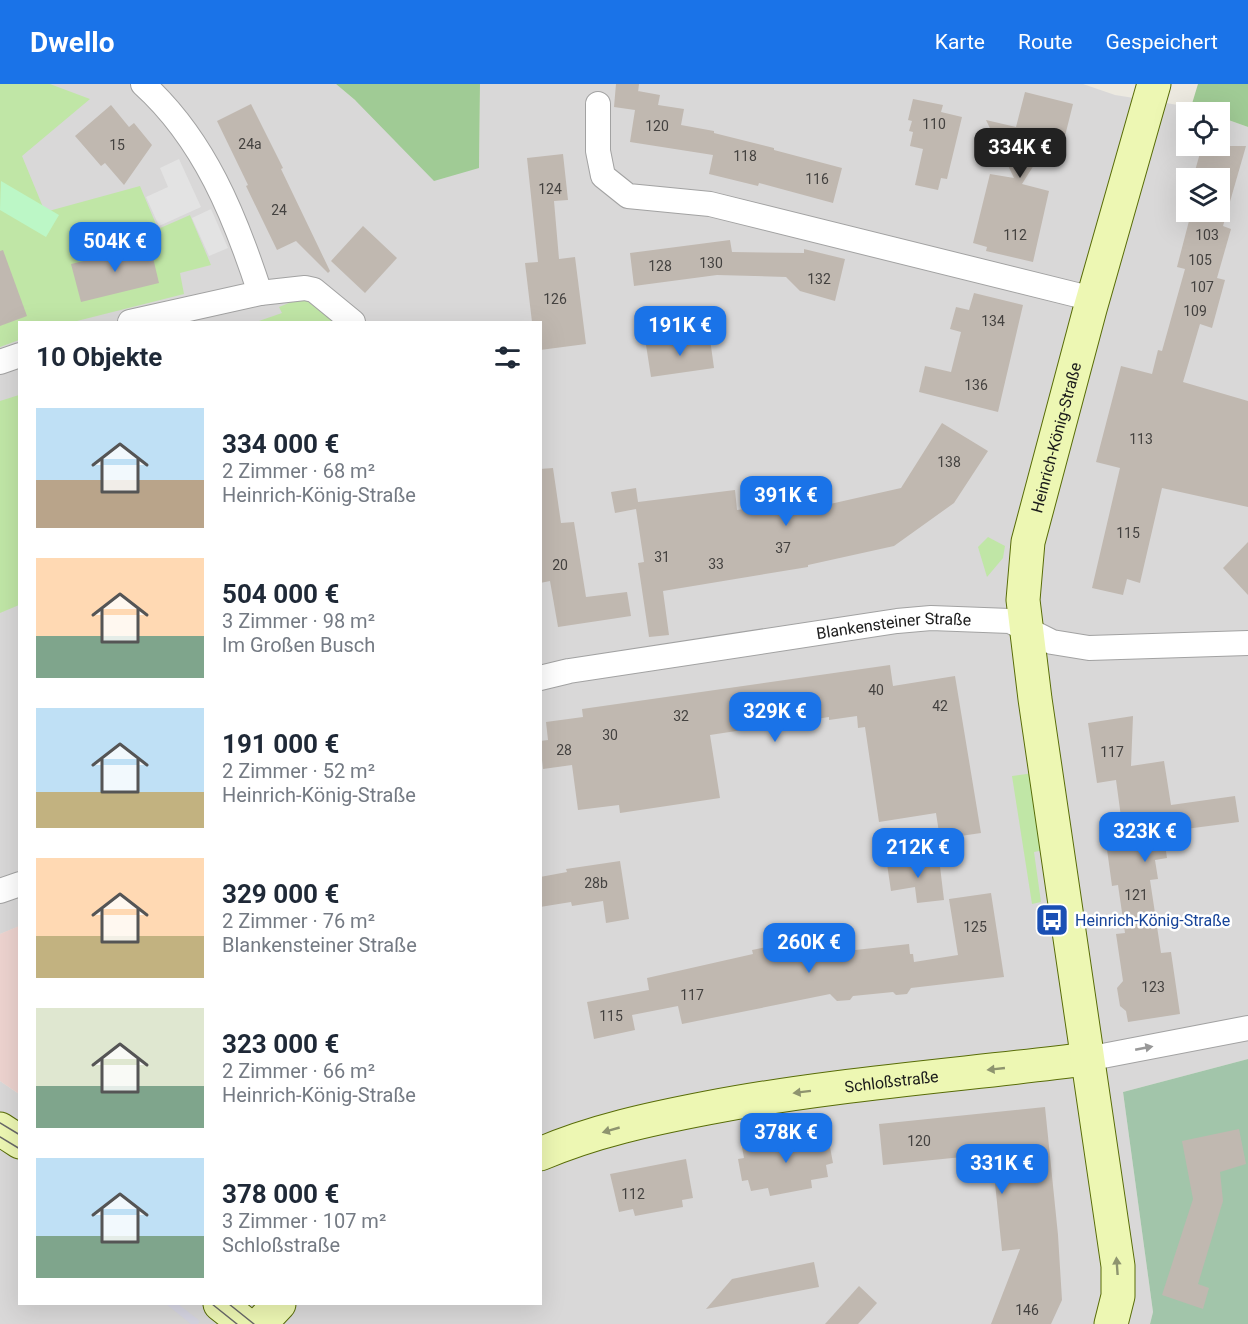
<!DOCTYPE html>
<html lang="de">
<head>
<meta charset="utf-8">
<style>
	body { margin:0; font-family:Roboto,sans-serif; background:#f6f6f7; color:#1f2937; height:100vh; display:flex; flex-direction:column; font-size:22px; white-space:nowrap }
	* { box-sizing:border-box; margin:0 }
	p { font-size:20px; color:#747a83 }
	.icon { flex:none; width:33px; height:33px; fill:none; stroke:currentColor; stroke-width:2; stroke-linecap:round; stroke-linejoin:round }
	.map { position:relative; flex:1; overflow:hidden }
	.sheet { position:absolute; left:18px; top:237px; width:524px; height:984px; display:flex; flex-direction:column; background:#fff; border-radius:0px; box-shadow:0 6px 24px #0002 }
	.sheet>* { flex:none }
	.controls { position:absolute; left:1176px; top:18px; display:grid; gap:12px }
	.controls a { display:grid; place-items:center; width:54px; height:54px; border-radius:0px; background:#fff; box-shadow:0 6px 24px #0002; font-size:30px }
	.price { position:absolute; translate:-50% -51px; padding:0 14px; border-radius:12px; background:#1a73e8; color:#fff; font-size:20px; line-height:39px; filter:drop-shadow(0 2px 3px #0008) }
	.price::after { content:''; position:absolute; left:50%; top:36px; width:18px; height:14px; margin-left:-9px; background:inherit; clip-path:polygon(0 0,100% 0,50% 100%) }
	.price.on { background:#222; color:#fff }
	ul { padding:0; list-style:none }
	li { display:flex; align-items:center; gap:18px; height:150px; padding:0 18px }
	li span { display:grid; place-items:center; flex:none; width:168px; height:120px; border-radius:0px; color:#555 }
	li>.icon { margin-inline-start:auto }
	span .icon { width:72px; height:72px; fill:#fffc; stroke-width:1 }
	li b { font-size:26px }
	h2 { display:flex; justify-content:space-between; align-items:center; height:72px; padding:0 18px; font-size:26px }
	header { display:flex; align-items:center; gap:36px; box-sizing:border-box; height:84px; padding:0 30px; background:#1a73e8; color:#fff }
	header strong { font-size:28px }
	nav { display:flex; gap:33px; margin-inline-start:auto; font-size:21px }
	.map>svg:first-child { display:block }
	.residential { fill:#d9d8d8; fill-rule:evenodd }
	.commercial { fill:#edd3cf }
	.grass { fill:#c0e6a6 }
	.forest { fill:#a0cb95 }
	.cemetery { fill:#a2c5aa }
	.park { fill:#bcf7c6 }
	.parking { fill:#e3e3e3 }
	.plaza { fill:#d6d5e2 }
	.building { fill:#c0b8b0 }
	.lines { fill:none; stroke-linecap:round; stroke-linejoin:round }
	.street-casing { stroke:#a2a2a2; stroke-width:26 }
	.secondary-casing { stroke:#586c07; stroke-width:35 }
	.street { stroke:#fff; stroke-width:24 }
	.secondary { stroke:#edf7b3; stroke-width:33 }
	.tram { stroke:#696969; stroke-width:1.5 }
	.oneway { fill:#989898 }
	.oneway2 { fill:#8e946f }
	.labels { text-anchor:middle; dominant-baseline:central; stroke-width:5; stroke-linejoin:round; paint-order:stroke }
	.number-label { font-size:14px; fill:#444240 }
	.street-label { font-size:16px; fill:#1b1b1b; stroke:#fff }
	.transit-label { font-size:16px; fill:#164399; stroke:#fff; text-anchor:start }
</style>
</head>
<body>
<header>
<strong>Dwello</strong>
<nav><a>Karte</a><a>Route</a><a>Gespeichert</a></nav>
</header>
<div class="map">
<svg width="1248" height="1240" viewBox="0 0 1248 1240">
	<rect width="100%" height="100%" fill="#ece9e0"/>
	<path class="residential" d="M0 0H336L355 16 479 84 480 0H1083L1115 11 1191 23 1206 28H1186V62H1220V33L1248 43V975L1123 1008 1153 1228 1150 1240H0V997L19 1010 20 1220H540V238H20V842L0 850ZM1186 94H1220V128H1186Z"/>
	<path class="commercial" d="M19 842V1010L0 997V850Z"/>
	<g class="grass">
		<path d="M0 0H50L90 15 22 72 45 128 140 102 158 145 190 131 211 181 180 189 184 210 73 238H20L19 256 0 263Z"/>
		<path d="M299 215 307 217 335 238H256L282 229 279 223Z"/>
		<path d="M19 311V521L0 529V317Z"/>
		<path d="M988 453 1005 462 1003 474 987 493 978 463Z"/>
		<path d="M1033 689 1044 766 1034 768 1041 818 1032 820 1012 692Z"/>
	</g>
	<g class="forest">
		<path d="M336 0H480L479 84 434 97 355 16Z"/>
		<path d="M1198 0H1248V43L1220 33V28H1206L1191 23Z"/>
	</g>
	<path class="cemetery" d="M1248 975V1240H1150L1153 1228 1123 1008Z"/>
	<path class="park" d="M1 97 59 131 46 153 0 126Z"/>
	<g class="parking">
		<path d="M179 75 201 123 159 142 146 113 168 103 160 84Z"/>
		<path d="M211 125 228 164 209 172 192 134Z"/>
	</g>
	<path class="plaza" d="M166 1220H178L200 1237 198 1240H191Z"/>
	<g class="building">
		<path d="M616 0H639L637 17 638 7 660 11 658 21 684 25 681 41 714 47V49L774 64V66L842 84 833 119 759 99 758 102 709 90 713 71 630 58 635 26 614 23Z"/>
		<path d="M1025 8 1073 20 1064 56 1051 54 1022 100 1049 107 1033 178 986 167 987 163 973 159 990 90 1014 94 986 36 1016 43Z"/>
		<path d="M913 15 943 21 941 28 962 33 947 95 941 94 938 106 915 101 923 65 910 62 913 48 909 47 912 37 908 36Z"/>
		<path d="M251 20 283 84 281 85 330 187 328 189 296 157 277 166 246 102 248 101 217 37Z"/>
		<path d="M111 21 129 43 134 39 152 61 124 101 105 79 101 82 75 52Z"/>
		<path d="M1202 62H1246L1223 142 1231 145 1217 194 1225 196 1212 244 1200 240 1183 298 1248 317V423L1162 404 1140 499 1127 495 1123 511 1092 504 1120 384 1096 378 1121 282 1152 290 1158 266 1162 267 1185 185 1177 183 1190 133 1183 131 1186 118V128H1220V94H1193Z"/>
		<path d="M563 70 568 116 554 117 559 175 575 173 586 260 540 266V238H532L525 179 538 178 527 74Z"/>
		<path d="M363 142 397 174 365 209 331 177Z"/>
		<path d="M730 156 732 168 804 169V165L845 175 835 217 800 207 786 193 717 191 634 202 630 169Z"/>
		<path d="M150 161 159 199 81 218 71 180Z"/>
		<path d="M3 166 27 232 0 242V167Z"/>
		<path d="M974 209 1023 221 998 328 919 308 925 282 951 288 961 248 950 245 956 223 969 226Z"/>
		<path d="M710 255 714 284 651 293 646 261Z"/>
		<path d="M942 339 988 367 954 419 894 462 808 481V483L663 507 669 551 649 553 638 479 644 478 636 425 615 429 611 408 636 404 638 418 735 406 737 426 798 417 799 427 901 404Z"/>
		<path d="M553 384 561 439 574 438 586 513 627 508 631 532 558 543 550 497 540 499V385Z"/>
		<path d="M1248 458V511L1223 484Z"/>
		<path d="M890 581 893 602 955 592 981 749 940 755 936 729 879 738 865 643 858 644 857 632 829 636V633L710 651 720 714 620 729 619 721 578 726 572 681 543 685 540 657 548 656 546 638 583 633 582 625Z"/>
		<path d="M1133 632 1131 682 1164 677 1171 721 1235 712 1239 738 1163 748 1167 774 1155 776 1158 795 1150 796 1161 869 1171 868 1180 930 1128 938 1126 927 1120 922 1117 904 1123 897 1116 850 1125 849 1118 801 1112 802 1106 758 1124 755 1116 696 1097 699 1088 639Z"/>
		<path d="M939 774 944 816 917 819 915 803 891 807 887 780Z"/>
		<path d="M620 777 629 835 606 839 603 817 572 822 571 818 540 823V793L567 788 566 785Z"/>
		<path d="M991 809 1004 893 911 904 907 910 896 911 893 908 853 912 850 916 837 917 830 910 682 940 678 922 632 931 635 946 594 955 587 918 649 906 647 894 753 870 752 866 772 862 770 854 817 844 820 870 909 860 910 870H913L914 878 958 871 949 815Z"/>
		<path d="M1045 1023 1058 1151 1062 1216 1051 1240H991L1020 1165 1002 1167 992 1070 883 1081 879 1040Z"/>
		<path d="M1239 1045 1246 1080 1220 1088 1223 1117 1198 1200 1209 1204 1203 1225 1162 1211 1193 1115 1182 1057Z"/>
		<path d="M820 1048 822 1059 829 1058 833 1079 826 1081 828 1093 811 1096 812 1104 770 1112 768 1104 751 1107 748 1096 742 1097 738 1075 744 1074 742 1063 759 1060V1058Z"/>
		<path d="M686 1075 693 1114 682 1116 683 1123 635 1132 633 1125 619 1128 610 1090Z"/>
		<path d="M814 1178 819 1203 706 1225 732 1195Z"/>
		<path d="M859 1202 877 1219 869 1228 858 1240H825Z"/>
	</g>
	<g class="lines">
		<defs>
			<g id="street">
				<path d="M598 20V67L603 92 628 112 710 120 1093 215"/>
				<path d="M260 209 305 204 314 206 353 238"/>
				<path d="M130 238 260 209C235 132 204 55 143 0"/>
				<path d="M0 278 20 271"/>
				<path id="s1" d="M540 594 569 587 897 537 931 534 1010 537 1052 558 1089 564 1248 559"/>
				<path d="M0 807 20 800"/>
				<path d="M1087 975 1248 944"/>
			</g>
			<g id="secondary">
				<path d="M0 1045 20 1058"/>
				<path id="s2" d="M540 1070C594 1047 650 1035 707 1024 832 1000 960 991 1087 975"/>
				<path d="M220 1220 245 1240"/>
				<path d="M260 1240 279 1220"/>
				<path id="s3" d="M1111 1240 1118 1212V1182L1035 615 1023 516 1028 458 1090 225 1154 0"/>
			</g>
		</defs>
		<use href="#street" class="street-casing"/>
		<use href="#secondary" class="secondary-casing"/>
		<use href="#street" class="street"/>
		<use href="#secondary" class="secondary"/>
		<g class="tram">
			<path d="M0 1039 20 1051"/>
			<path d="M0 1053 20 1065"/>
			<path d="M212 1220 237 1240"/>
			<path d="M229 1220 254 1240"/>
		</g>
	</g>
	<defs><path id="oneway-solid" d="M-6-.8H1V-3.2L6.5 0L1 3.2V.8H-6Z" transform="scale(1.5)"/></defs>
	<use class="oneway" href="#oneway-solid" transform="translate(1144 964) rotate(-11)"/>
	<g class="oneway2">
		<use href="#oneway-solid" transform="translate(996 985) rotate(174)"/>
		<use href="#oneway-solid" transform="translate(802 1008) rotate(173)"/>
		<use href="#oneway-solid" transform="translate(611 1046) rotate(164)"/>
		<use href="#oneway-solid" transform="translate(1117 1182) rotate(-94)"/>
	</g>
	<defs>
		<symbol id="bus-square" viewBox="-11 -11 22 22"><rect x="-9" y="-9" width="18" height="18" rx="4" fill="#1a4fb4" stroke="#fff"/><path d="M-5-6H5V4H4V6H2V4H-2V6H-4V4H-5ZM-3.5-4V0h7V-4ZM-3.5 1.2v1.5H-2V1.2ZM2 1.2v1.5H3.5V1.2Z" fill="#fff"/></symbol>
	</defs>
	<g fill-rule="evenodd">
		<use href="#bus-square" x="1033" y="817" width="38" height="38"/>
	</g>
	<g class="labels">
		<g class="number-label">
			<text x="934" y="40">110</text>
			<text x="657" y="42">120</text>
			<text x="250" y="60">24a</text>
			<text x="117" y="61">15</text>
			<text x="745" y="72">118</text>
			<text x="817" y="95">116</text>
			<text x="550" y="105">124</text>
			<text x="279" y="126">24</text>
			<text x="1015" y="151">112</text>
			<text x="1207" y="151">103</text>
			<text x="1200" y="176">105</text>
			<text x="711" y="179">130</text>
			<text x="660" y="182">128</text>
			<text x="819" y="195">132</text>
			<text x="1202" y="203">107</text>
			<text x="555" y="215">126</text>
			<text x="1195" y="227">109</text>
			<text x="993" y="237">134</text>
			<text x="976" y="301">136</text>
			<text x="1141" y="355">113</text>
			<text x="949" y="378">138</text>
			<text x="1128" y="449">115</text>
			<text x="783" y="464">37</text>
			<text x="662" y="473">31</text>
			<text x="716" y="480">33</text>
			<text x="560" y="481">20</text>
			<text x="876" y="606">40</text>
			<text x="940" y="622">42</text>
			<text x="681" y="632">32</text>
			<text x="610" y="651">30</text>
			<text x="564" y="666">28</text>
			<text x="1112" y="668">117</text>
			<text x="596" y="799">28b</text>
			<text x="1136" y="811">121</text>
			<text x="975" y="843">125</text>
			<text x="1153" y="903">123</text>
			<text x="692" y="911">117</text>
			<text x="611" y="932">115</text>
			<text x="919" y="1057">120</text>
			<text x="633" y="1110">112</text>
			<text x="1027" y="1226">146</text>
		</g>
		<g class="street-label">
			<text stroke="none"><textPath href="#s3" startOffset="898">Heinrich-König-Straße</textPath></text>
			<text stroke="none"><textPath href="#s1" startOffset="358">Blankensteiner Straße</textPath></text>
			<text stroke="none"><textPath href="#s2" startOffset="360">Schloßstraße</textPath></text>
		</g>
		<g class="transit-label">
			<text x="1075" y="836">Heinrich-König-Straße</text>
		</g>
	</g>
</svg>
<div class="controls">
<a><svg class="icon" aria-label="locate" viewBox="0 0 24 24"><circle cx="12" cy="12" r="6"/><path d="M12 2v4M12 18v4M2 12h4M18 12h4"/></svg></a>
<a><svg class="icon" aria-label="layers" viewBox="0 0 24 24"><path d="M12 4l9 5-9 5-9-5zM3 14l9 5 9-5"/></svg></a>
</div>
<b class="price on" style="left:1020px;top:95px">334K €</b>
<b class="price" style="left:115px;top:189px">504K €</b>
<b class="price" style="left:680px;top:273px">191K €</b>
<b class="price" style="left:786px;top:443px">391K €</b>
<b class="price" style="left:775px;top:659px">329K €</b>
<b class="price" style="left:1145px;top:779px">323K €</b>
<b class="price" style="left:918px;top:795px">212K €</b>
<b class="price" style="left:809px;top:890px">260K €</b>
<b class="price" style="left:786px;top:1080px">378K €</b>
<b class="price" style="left:1002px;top:1111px">331K €</b>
<section class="sheet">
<h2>10 Objekte<svg class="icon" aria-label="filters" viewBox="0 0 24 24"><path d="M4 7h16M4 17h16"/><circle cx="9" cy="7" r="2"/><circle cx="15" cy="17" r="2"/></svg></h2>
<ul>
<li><span style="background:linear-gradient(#bfe0f5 60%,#b9a48a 0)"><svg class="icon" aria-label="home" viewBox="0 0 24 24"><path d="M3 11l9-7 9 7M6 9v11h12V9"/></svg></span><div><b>334 000 €</b><p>2 Zimmer · 68 m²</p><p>Heinrich-König-Straße</p></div></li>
<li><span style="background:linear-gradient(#ffd9b3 65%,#7fa58c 0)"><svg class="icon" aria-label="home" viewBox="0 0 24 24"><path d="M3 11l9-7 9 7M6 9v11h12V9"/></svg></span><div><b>504 000 €</b><p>3 Zimmer · 98 m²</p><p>Im Großen Busch</p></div></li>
<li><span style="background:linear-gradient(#bfe0f5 70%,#c2b280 0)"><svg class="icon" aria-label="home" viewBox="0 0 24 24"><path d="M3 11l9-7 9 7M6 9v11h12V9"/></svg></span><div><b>191 000 €</b><p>2 Zimmer · 52 m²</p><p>Heinrich-König-Straße</p></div></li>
<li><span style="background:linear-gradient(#ffd9b3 65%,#c2b280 0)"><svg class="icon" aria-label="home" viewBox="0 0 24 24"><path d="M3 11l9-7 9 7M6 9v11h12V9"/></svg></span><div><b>329 000 €</b><p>2 Zimmer · 76 m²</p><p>Blankensteiner Straße</p></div></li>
<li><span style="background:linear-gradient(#dfe7d0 65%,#7fa58c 0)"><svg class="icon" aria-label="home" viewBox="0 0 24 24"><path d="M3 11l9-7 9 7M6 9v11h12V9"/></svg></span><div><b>323 000 €</b><p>2 Zimmer · 66 m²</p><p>Heinrich-König-Straße</p></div></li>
<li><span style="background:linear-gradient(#bfe0f5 65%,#7fa58c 0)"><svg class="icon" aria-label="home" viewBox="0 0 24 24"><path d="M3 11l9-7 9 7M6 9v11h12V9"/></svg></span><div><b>378 000 €</b><p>3 Zimmer · 107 m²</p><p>Schloßstraße</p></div></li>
</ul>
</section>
</div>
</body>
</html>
